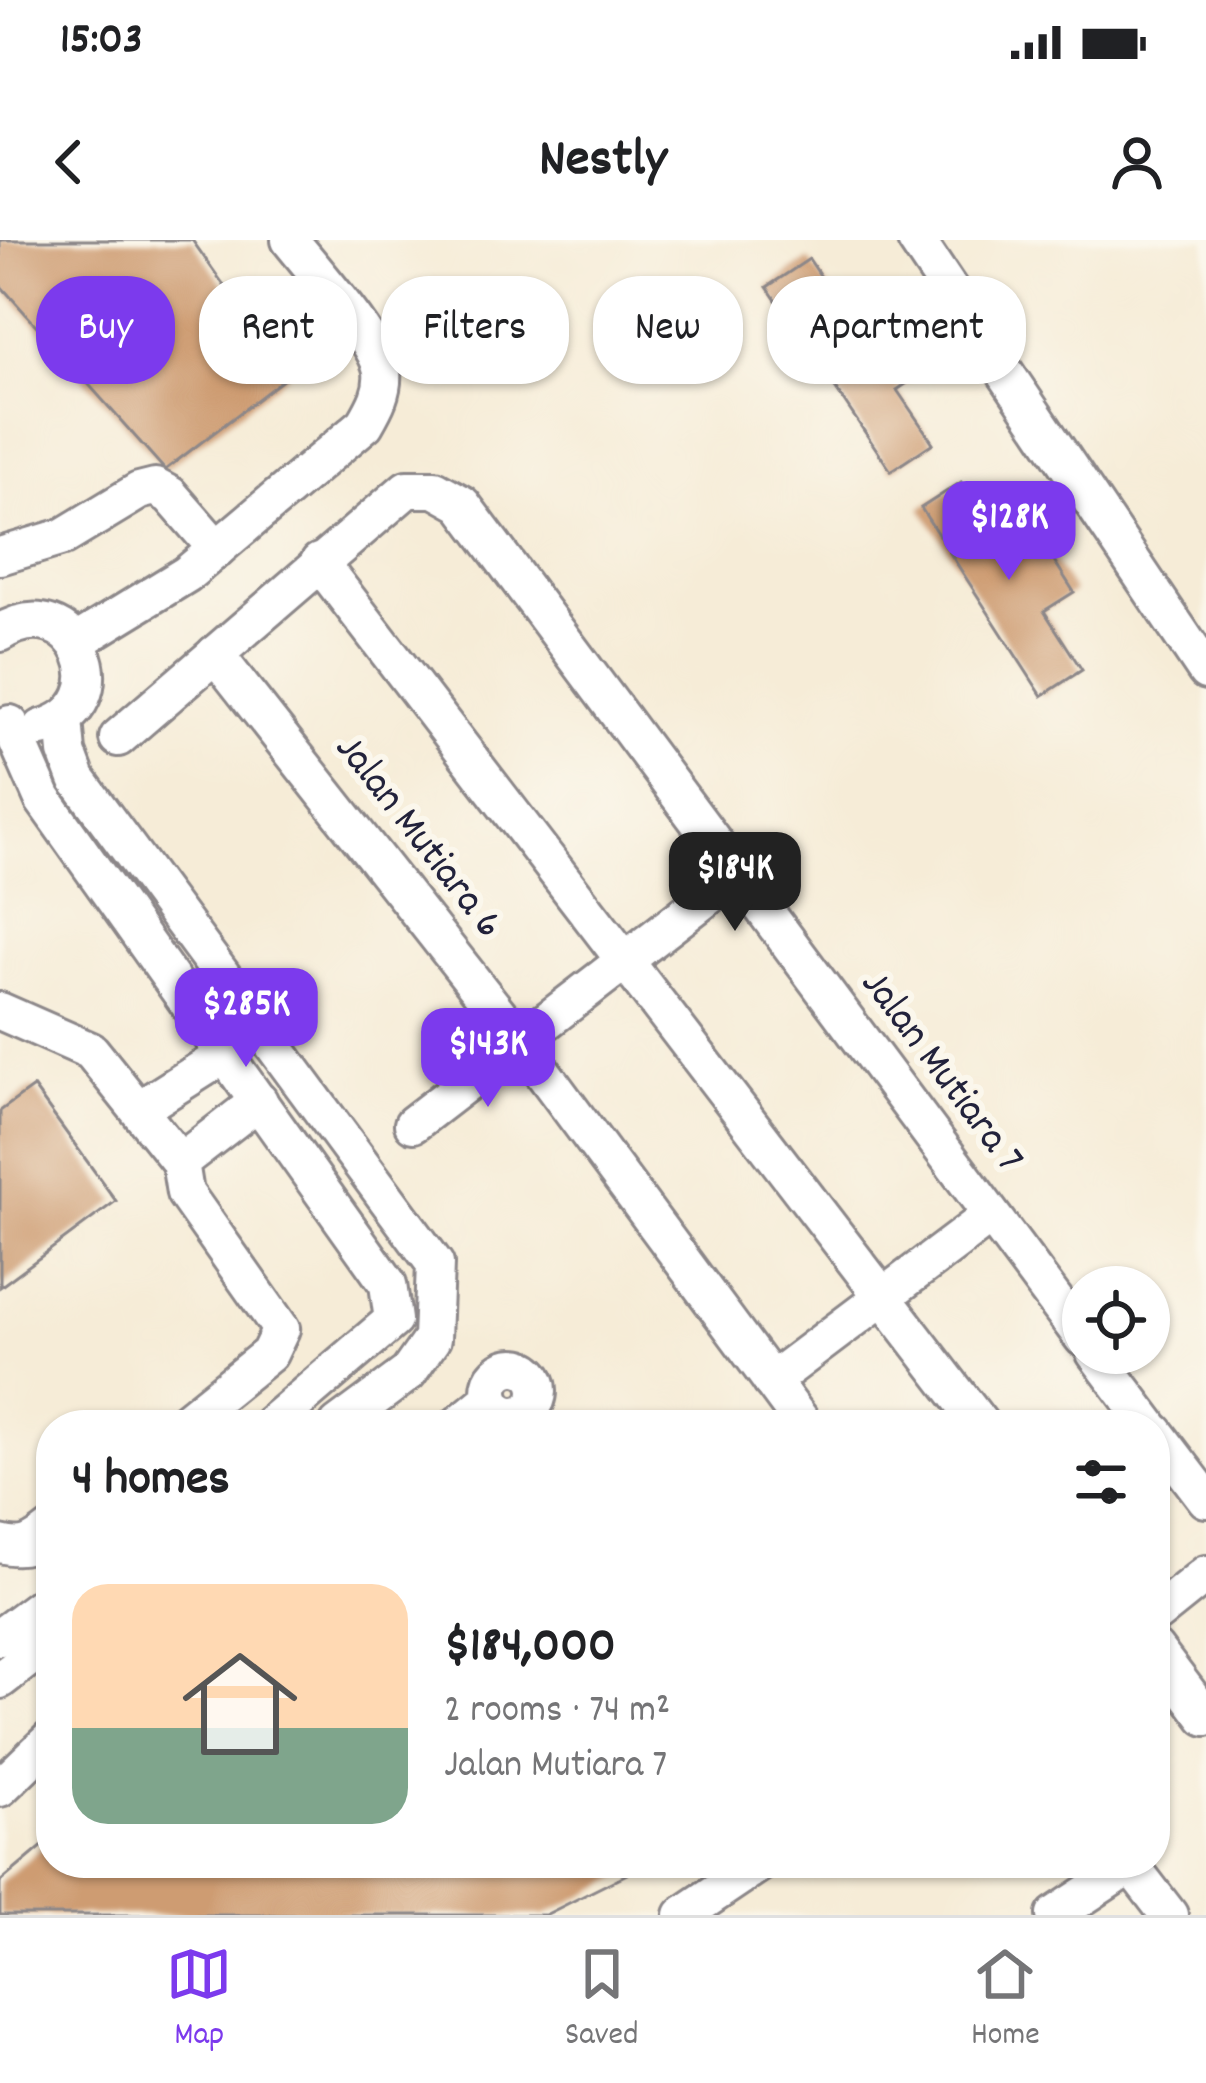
<!DOCTYPE html>
<html lang="en">
<head>
<meta charset="utf-8">
<style>
	body { margin:0; font-family:Dekko,sans-serif; background:#f6f6f6; color:#202124; height:100vh; display:flex; flex-direction:column; font-size:45px; white-space:nowrap }
	* { box-sizing:border-box; margin:0 }
	p { font-size:39px; color:#757577 }
	.icon { flex:none; width:66px; height:66px; fill:none; stroke:currentColor; stroke-width:2; stroke-linecap:round; stroke-linejoin:round }
	.map { position:relative; flex:1; overflow:hidden }
	.drawer { position:absolute; left:36px; top:1170px; width:1134px; height:468px; display:flex; flex-direction:column; background:#fff; border-radius:48px; box-shadow:0 3px 9px #0004 }
	.drawer>* { flex:none }
	.top-card { position:absolute; left:36px; top:36px; width:1134px; height:108px; display:flex; gap:24px }
	.controls { position:absolute; left:1062px; top:1026px; display:grid; gap:24px }
	.controls a { display:grid; place-items:center; width:108px; height:108px; border-radius:50%; background:#fff; box-shadow:0 3px 9px #0004; font-size:60px }
	.price { position:absolute; translate:-50% -102px; padding:0 27px; border-radius:24px; background:#7c3aed; color:#fff; font-size:39px; line-height:78px; filter:drop-shadow(0 3px 6px #0008) }
	.price::after { content:''; position:absolute; left:50%; top:72px; width:36px; height:27px; margin-left:-18px; background:inherit; clip-path:polygon(0 0,100% 0,50% 100%) }
	.price.on { background:#222; color:#fff }
	ul { padding:0; list-style:none }
	li { display:flex; align-items:center; gap:36px; height:300px; padding:0 36px }
	li span { display:grid; place-items:center; flex:none; width:336px; height:240px; border-radius:36px; color:#555 }
	li>.icon { margin-inline-start:auto }
	span .icon { width:144px; height:144px; fill:#fffc; stroke-width:1 }
	li b { font-size:51px }
	h2 { display:flex; justify-content:space-between; align-items:center; height:144px; padding:0 36px; font-size:51px }
	.tag { padding:0 42px; border-radius:48px; background:#fff; box-shadow:0 3px 9px #0004; font-size:42px; line-height:108px }
	.tag.on { background:#7c3aed; color:#fff }
	.status { display:flex; justify-content:space-between; align-items:center; height:84px; padding:0 60px; background:#fff; direction:ltr }
	.status svg { height:33px; fill:currentColor }
	header { display:flex; justify-content:space-between; align-items:center; height:156px; padding:0 36px; background:#fff; font-size:54px; font-weight:700 }
	.tab-bar { display:flex; justify-content:space-around; align-items:center; height:168px; border-top:3px solid #e0e0e0; background:#fff; font-size:33px; color:#757577 }
	.tab-bar a { display:grid; justify-items:center; gap:6px }
	.tab-bar .on { color:#7c3aed }
	.map>svg:first-child { display:block }
	.building { fill:#ce9c72 }
	.lines { fill:none; stroke-linecap:round; stroke-linejoin:round }
	.minor-casing { stroke:#8c8789; stroke-width:42 }
	.minor { stroke:#fff; stroke-width:36 }
	.labels { text-anchor:middle; dominant-baseline:central; stroke-width:12; stroke-linejoin:round; paint-order:stroke }
	.street-label { font-size:42px; fill:#22223b; stroke:#fbf7ec }
</style>
</head>
<body>
<div class="status"><b>15:03</b><svg viewBox="0 0 49 12"><path d="M0 12V9h3v3zM5 12V6h3v6zM10 12V3h3v9zM15 12V0h3v12zM26 1h20v11H26zM47 4h2v5h-2z"/></svg></div>
<header><svg class="icon" aria-label="back" viewBox="0 0 24 24"><path d="M15 5l-7 7 7 7"/></svg>Nestly<svg class="icon" aria-label="person" viewBox="0 0 24 24"><circle cx="12" cy="8" r="4"/><path d="M4 21q1-7 8-7t8 7"/></svg></header>
<div class="map">
<svg width="1206" height="1675" viewBox="0 0 1206 1675">
	<rect width="100%" height="100%" fill="#fbf7ec"/>
	<filter id="ink" filterUnits="userSpaceOnUse"><feTurbulence type="fractalNoise" baseFrequency=".00833" numOctaves="2"/><feDisplacementMap in="SourceGraphic" scale="24" xChannelSelector="R" yChannelSelector="G"/><feConvolveMatrix kernelMatrix="1 2 1 2 8 2 1 2 1" color-interpolation-filters="sRGB"/></filter>
	<filter id="wash" filterUnits="userSpaceOnUse"><feTurbulence type="fractalNoise" baseFrequency=".004" numOctaves="4" result="noise"/><feDisplacementMap in="SourceGraphic" scale="48" xChannelSelector="R" yChannelSelector="G"/><feGaussianBlur stdDeviation="2.7" result="paint"/><feColorMatrix in="noise" values="0 0 0 0 0 0 0 0 0 0 0 0 0 0 0 0 0 1.4 0 .05"/><feComposite in="paint" operator="in"/></filter>
	<g filter="url(#wash)">
		<rect width="100%" height="100%" fill="#f6ecd7"/>
		<g id="blocks">
			<g class="building">
				<path d="M0 0H192L288 136 165 230 0 45Z"/>
				<path d="M809 19 846 74 874 55 925 131 897 150 933 203 891 231 767 47Z"/>
				<path d="M961 242 995 295 1025 275 1074 352 1044 371 1082 430 1042 456 921 268Z"/>
				<path d="M33 847 116 961 0 1047V871Z"/>
				<path d="M51 1599V1623H649L545 1675H0V1642Z"/>
			</g>
		</g>
	</g>
	<g filter="url(#ink)">
		<use href="#blocks" fill-opacity="0" stroke="#8c8789" stroke-width="3"/>
		<g class="lines">
			<defs>
				<g id="minor">
					<path d="M916 0 1206 431"/>
					<path d="M0 316 63 297 139 251 155 247 170 255 217 309"/>
					<path d="M319 322 981 1185"/>
					<path d="M0 393C76 345 127 464 42 488"/>
					<path d="M76 402 187 334 365 184C375 167 384 151 382 131 377 100 312 28 290 0"/>
					<path d="M215 414 519 800 804 1185"/>
					<path d="M64 480 67 512 77 539 435 1024 432 1099 408 1133 338 1185"/>
					<path d="M10 484 43 559 388 1044 393 1080 270 1185"/>
					<path d="M118 498 407 249H435L462 264 1083 1098"/>
					<path d="M0 771 91 811 180 922"/>
					<path d="M141 868 226 814"/>
					<path d="M413 884 736 635"/>
					<path d="M1095 1113 1149 1185"/>
					<circle cx="514" cy="1151" r="24"/>
					<path d="M771 1141 990 976"/>
					<path d="M181 1185 269 1114 281 1089 185 953 180 922 259 861"/>
					<path d="M458 1185 491 1158"/>
					<path d="M1155 1192 1206 1259"/>
					<path d="M0 1304C24 1310 32 1305 51 1290"/>
					<path d="M1155 1375 1206 1334"/>
					<path d="M0 1397 51 1359"/>
					<path d="M1155 1409 1206 1477"/>
					<path d="M0 1440 51 1401"/>
					<path d="M0 1548 51 1499"/>
					<path d="M1129 1623 1169 1675"/>
					<path d="M683 1675 760 1623"/>
					<path d="M1055 1675 1131 1625"/>
				</g>
			</defs>
			<use href="#minor" class="minor-casing"/>
			<use href="#minor" class="minor"/>
		</g>
	</g>
	<g class="labels">
		<g class="street-label">
			<text transform="translate(417 598) rotate(52)">Jalan Mutiara 6</text>
			<text transform="translate(940 833) rotate(53)">Jalan Mutiara 7</text>
		</g>
	</g>
</svg>
<div class="controls">
<a><svg class="icon" aria-label="locate" viewBox="0 0 24 24"><circle cx="12" cy="12" r="6"/><path d="M12 2v4M12 18v4M2 12h4M18 12h4"/></svg></a>
</div>
<b class="price" style="left:1009px;top:343px">$128K</b>
<b class="price on" style="left:735px;top:694px">$184K</b>
<b class="price" style="left:246px;top:830px">$285K</b>
<b class="price" style="left:488px;top:870px">$143K</b>
<div class="top-card">
<a class="tag on">Buy</a>
<a class="tag">Rent</a>
<a class="tag">Filters</a>
<a class="tag">New</a>
<a class="tag">Apartment</a>
</div>
<section class="drawer">
<h2>4 homes<svg class="icon" aria-label="filters" viewBox="0 0 24 24"><path d="M4 7h16M4 17h16"/><circle cx="9" cy="7" r="2"/><circle cx="15" cy="17" r="2"/></svg></h2>
<ul>
<li><span style="background:linear-gradient(#ffd9b3 60%,#7fa58c 0)"><svg class="icon" aria-label="home" viewBox="0 0 24 24"><path d="M3 11l9-7 9 7M6 9v11h12V9"/></svg></span><div><b>$184,000</b><p>2 rooms · 74 m²</p><p>Jalan Mutiara 7</p></div></li>
</ul>
</section>
</div>
<nav class="tab-bar">
<a class="on"><svg class="icon" aria-label="map" viewBox="0 0 24 24"><path d="M3 6l6-2 6 2 6-2v14l-6 2-6-2-6 2zM9 4v14M15 6v14"/></svg>Map</a>
<a><svg class="icon" aria-label="saved" viewBox="0 0 24 24"><path d="M7 4h10v16l-5-4-5 4z"/></svg>Saved</a>
<a><svg class="icon" aria-label="home" viewBox="0 0 24 24"><path d="M3 11l9-7 9 7M6 9v11h12V9"/></svg>Home</a>
</nav>
</body>
</html>
